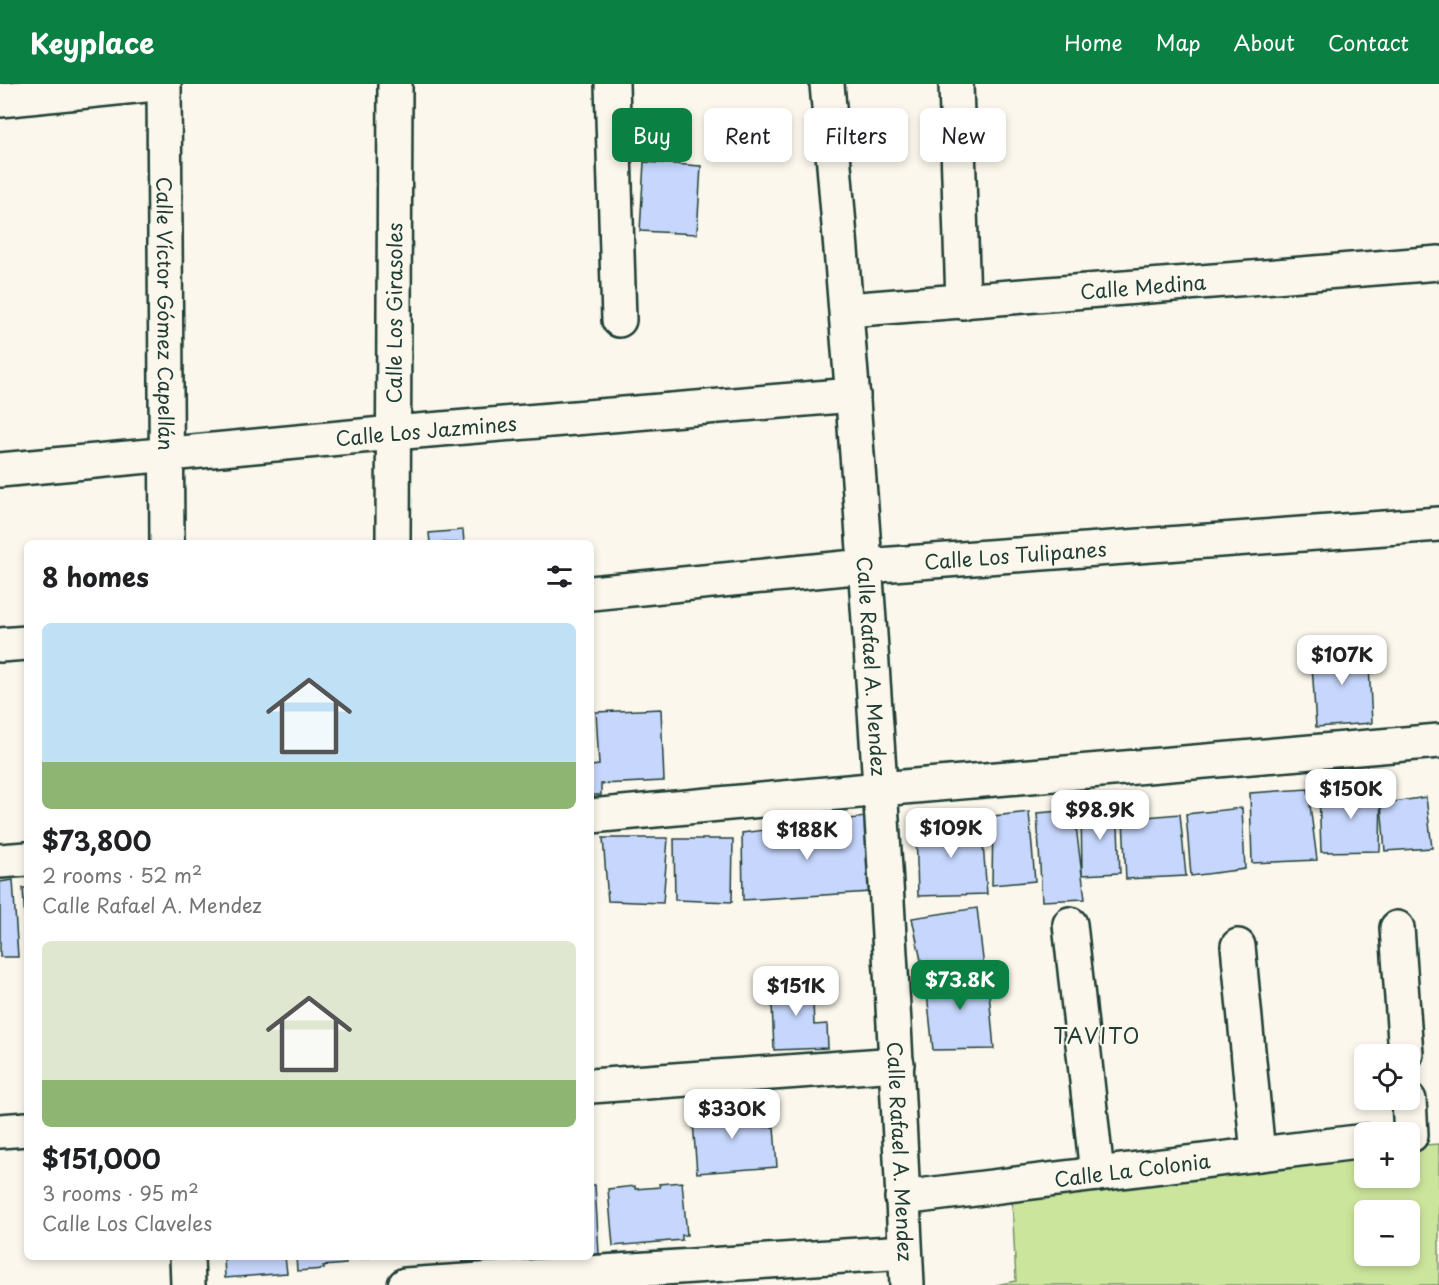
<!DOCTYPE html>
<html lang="en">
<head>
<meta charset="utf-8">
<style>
	body { margin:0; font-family:"Playpen Sans",sans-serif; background:#f2f2f2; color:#202124; height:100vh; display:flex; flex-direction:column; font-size:22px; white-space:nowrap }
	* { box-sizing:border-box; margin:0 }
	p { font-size:20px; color:#757577 }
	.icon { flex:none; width:33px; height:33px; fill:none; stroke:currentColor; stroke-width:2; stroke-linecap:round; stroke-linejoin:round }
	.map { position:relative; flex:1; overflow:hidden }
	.sheet { position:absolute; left:24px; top:456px; width:570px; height:720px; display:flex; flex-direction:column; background:#fff; border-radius:9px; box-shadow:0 3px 9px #0003 }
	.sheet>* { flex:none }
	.guide { position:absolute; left:612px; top:24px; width:570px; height:54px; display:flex; gap:12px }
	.tools { position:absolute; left:1354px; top:960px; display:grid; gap:12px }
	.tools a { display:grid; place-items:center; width:66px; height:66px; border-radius:9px; background:#fff; box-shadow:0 3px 9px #0003; font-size:30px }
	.price { position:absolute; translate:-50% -51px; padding:0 14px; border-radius:12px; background:#fff; color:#222; font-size:20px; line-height:39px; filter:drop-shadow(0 2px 3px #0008) }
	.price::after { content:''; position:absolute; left:50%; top:36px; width:18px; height:14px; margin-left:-9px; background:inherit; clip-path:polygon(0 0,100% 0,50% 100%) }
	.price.active { background:#0b8043; color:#fff }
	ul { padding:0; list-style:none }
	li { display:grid; align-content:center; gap:12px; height:318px; padding:0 18px }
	li span { display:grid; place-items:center; height:186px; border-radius:9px; color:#555 }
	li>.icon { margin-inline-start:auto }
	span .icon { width:108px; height:108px; fill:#fffc; stroke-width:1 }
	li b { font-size:26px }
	h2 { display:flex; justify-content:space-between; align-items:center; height:72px; padding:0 18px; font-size:26px }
	.chip { padding:0 21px; border-radius:9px; background:#fff; box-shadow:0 3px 9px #0003; font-size:21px; line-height:54px }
	.chip.active { background:#0b8043; color:#fff }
	header { display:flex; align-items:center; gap:36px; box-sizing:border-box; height:84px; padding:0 30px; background:#0b8043; color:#fff }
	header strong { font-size:28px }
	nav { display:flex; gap:33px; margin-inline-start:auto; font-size:21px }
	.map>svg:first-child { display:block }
	.green { fill:#cce59c; stroke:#769168; stroke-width:1.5; fill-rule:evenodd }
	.building { fill:#c6d6fc; stroke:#1f3d34; stroke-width:1.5 }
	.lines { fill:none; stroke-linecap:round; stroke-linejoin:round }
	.minor-casing { stroke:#1f3d34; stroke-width:38 }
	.minor { stroke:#fbf7ec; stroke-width:33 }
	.labels { text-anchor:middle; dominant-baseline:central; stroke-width:4.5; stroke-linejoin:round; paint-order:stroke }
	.street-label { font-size:20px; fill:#1f3d34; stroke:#fbf7ec }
	.neighbourhood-label { font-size:21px; letter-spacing:1.5px; fill:#1f3d34; stroke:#fbf7ec }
</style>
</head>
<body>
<header>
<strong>Keyplace</strong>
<nav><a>Home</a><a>Map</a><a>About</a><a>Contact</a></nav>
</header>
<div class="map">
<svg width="1439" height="1201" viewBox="0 0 1439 1201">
	<rect width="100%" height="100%" fill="#fbf7ec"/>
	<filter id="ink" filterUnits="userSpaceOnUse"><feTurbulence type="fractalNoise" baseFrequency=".0167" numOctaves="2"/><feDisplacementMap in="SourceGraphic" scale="12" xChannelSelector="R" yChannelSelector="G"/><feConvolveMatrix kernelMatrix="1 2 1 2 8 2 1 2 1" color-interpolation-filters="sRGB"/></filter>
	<g filter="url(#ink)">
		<path class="green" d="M1439 1060V1201H996L1016 1197 1012 1116 1365 1068V1094H1410V1062ZM1365 1126H1410V1172H1365Z"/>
		<g class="building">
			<path d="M644 78 701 82 697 150 640 147Z"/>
			<path d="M463 446 464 459H430L429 449Z"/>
			<path d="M1368 561 1372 639 1316 643 1311 565Z"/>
			<path d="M661 625 664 697 601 700V711H591V682L599 681 596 628Z"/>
			<path d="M1381 701 1380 767 1321 768 1319 708Z"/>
			<path d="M1308 705 1317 776 1252 779 1250 709Z"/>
			<path d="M1426 713 1432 764 1385 767 1381 720Z"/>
			<path d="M1117 722 1120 789 1082 791 1081 723Z"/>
			<path d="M1242 724 1245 785 1191 792 1186 730Z"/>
			<path d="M1074 726 1085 815 1042 817 1037 729Z"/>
			<path d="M1029 728 1035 797 992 801 993 732Z"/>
			<path d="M1180 730 1186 792 1126 795 1123 735Z"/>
			<path d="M865 733 871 808 743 816 742 749Z"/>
			<path d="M981 735 987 810 918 812 916 743Z"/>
			<path d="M603 754H668L663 819 608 817Z"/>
			<path d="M674 755H733L732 818 675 816Z"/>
			<path d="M13 796 18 873H0V798Z"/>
			<path d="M23 804H27V872Z"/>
			<path d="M977 824 984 884 923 886 912 834Z"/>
			<path d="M987 886 994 965 933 966 925 890Z"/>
			<path d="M812 895 814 941 827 940 828 964 774 966 771 896Z"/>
			<path d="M747 1020 748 1030 763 1029 765 1043H774L777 1083 697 1089 692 1025Z"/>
			<path d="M682 1098 687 1151H682V1156L613 1162 608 1105 635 1102V1105L660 1103 659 1100Z"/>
			<path d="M591 1101H595L599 1170 591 1171Z"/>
			<path d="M221 1173H285L287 1189 225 1194 224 1173Z"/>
			<path d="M296 1173H369V1174L345 1176 346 1180 323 1182 324 1185 297 1187Z"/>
			<path d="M462 1173H522V1175L463 1178Z"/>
		</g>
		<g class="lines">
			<defs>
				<g id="minor">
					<path id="s1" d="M164 0 167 459"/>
					<path d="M612 0 619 236"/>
					<path id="s2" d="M827 0C862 400 889 800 907 1201"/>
					<path d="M956 0 963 218"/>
					<path d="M0 16 155 0"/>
					<path id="s3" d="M847 226 1439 179"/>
					<path id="s4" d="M0 386 393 349 853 311"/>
					<path id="s5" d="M393 459 395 0"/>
					<path id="s6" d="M591 509 865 482 1439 440"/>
					<path d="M0 561 27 559"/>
					<path d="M591 732 880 705 1439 657"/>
					<path d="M0 777 27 775"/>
					<path d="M1070 840 1097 1090"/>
					<path d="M1397 844 1406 970"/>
					<path d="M1238 862 1258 1070"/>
					<path d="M591 1002 897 980"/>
					<path d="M1409 1016 1411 1051"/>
					<path d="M0 1047 27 1045"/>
					<path id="s7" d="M902 1114 1365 1057"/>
					<path d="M187 1173 188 1201"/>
					<path d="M405 1201 905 1168"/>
				</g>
			</defs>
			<use href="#minor" class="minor-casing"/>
			<use href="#minor" class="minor"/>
		</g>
	</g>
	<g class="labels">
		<g class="street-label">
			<text stroke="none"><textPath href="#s3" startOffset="297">Calle Medina</textPath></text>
			<text stroke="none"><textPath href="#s1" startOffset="230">Calle Víctor Gómez Capellán</textPath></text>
			<text stroke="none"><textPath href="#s5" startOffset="230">Calle Los Girasoles</textPath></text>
			<text stroke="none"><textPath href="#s4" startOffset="428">Calle Los Jazmines</textPath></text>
			<text stroke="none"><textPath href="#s6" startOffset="426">Calle Los Tulipanes</textPath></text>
			<text stroke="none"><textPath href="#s2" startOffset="584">Calle Rafael A. Mendez</textPath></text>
			<text stroke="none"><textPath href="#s2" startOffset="1070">Calle Rafael A. Mendez</textPath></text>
			<text stroke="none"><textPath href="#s7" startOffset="232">Calle La Colonia</textPath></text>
		</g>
		<g class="neighbourhood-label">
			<text x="1097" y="951">TAVITO</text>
		</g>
	</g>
</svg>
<div class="tools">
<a><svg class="icon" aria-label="locate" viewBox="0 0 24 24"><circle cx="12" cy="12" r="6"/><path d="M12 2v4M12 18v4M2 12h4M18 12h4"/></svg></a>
<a>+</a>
<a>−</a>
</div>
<b class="price" style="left:1342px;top:602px">$107K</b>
<b class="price" style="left:1351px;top:736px">$150K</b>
<b class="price" style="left:1100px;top:757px">$98.9K</b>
<b class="price" style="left:951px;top:775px">$109K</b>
<b class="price" style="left:807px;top:777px">$188K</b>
<b class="price active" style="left:960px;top:927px">$73.8K</b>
<b class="price" style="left:796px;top:933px">$151K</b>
<b class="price" style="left:732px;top:1056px">$330K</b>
<div class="guide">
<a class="chip active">Buy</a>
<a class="chip">Rent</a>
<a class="chip">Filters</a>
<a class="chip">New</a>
</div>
<section class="sheet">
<h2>8 homes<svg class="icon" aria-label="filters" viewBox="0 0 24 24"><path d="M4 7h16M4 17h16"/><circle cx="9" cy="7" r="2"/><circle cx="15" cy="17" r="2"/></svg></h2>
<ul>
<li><span style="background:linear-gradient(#bfe0f5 75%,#8fb573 0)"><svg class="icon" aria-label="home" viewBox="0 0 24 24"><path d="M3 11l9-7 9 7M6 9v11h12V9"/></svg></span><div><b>$73,800</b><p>2 rooms · 52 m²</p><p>Calle Rafael A. Mendez</p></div></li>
<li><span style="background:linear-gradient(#dfe7d0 75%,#8fb573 0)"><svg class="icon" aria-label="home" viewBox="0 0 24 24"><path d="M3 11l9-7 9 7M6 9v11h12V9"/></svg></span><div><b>$151,000</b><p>3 rooms · 95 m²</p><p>Calle Los Claveles</p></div></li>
</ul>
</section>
</div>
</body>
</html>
